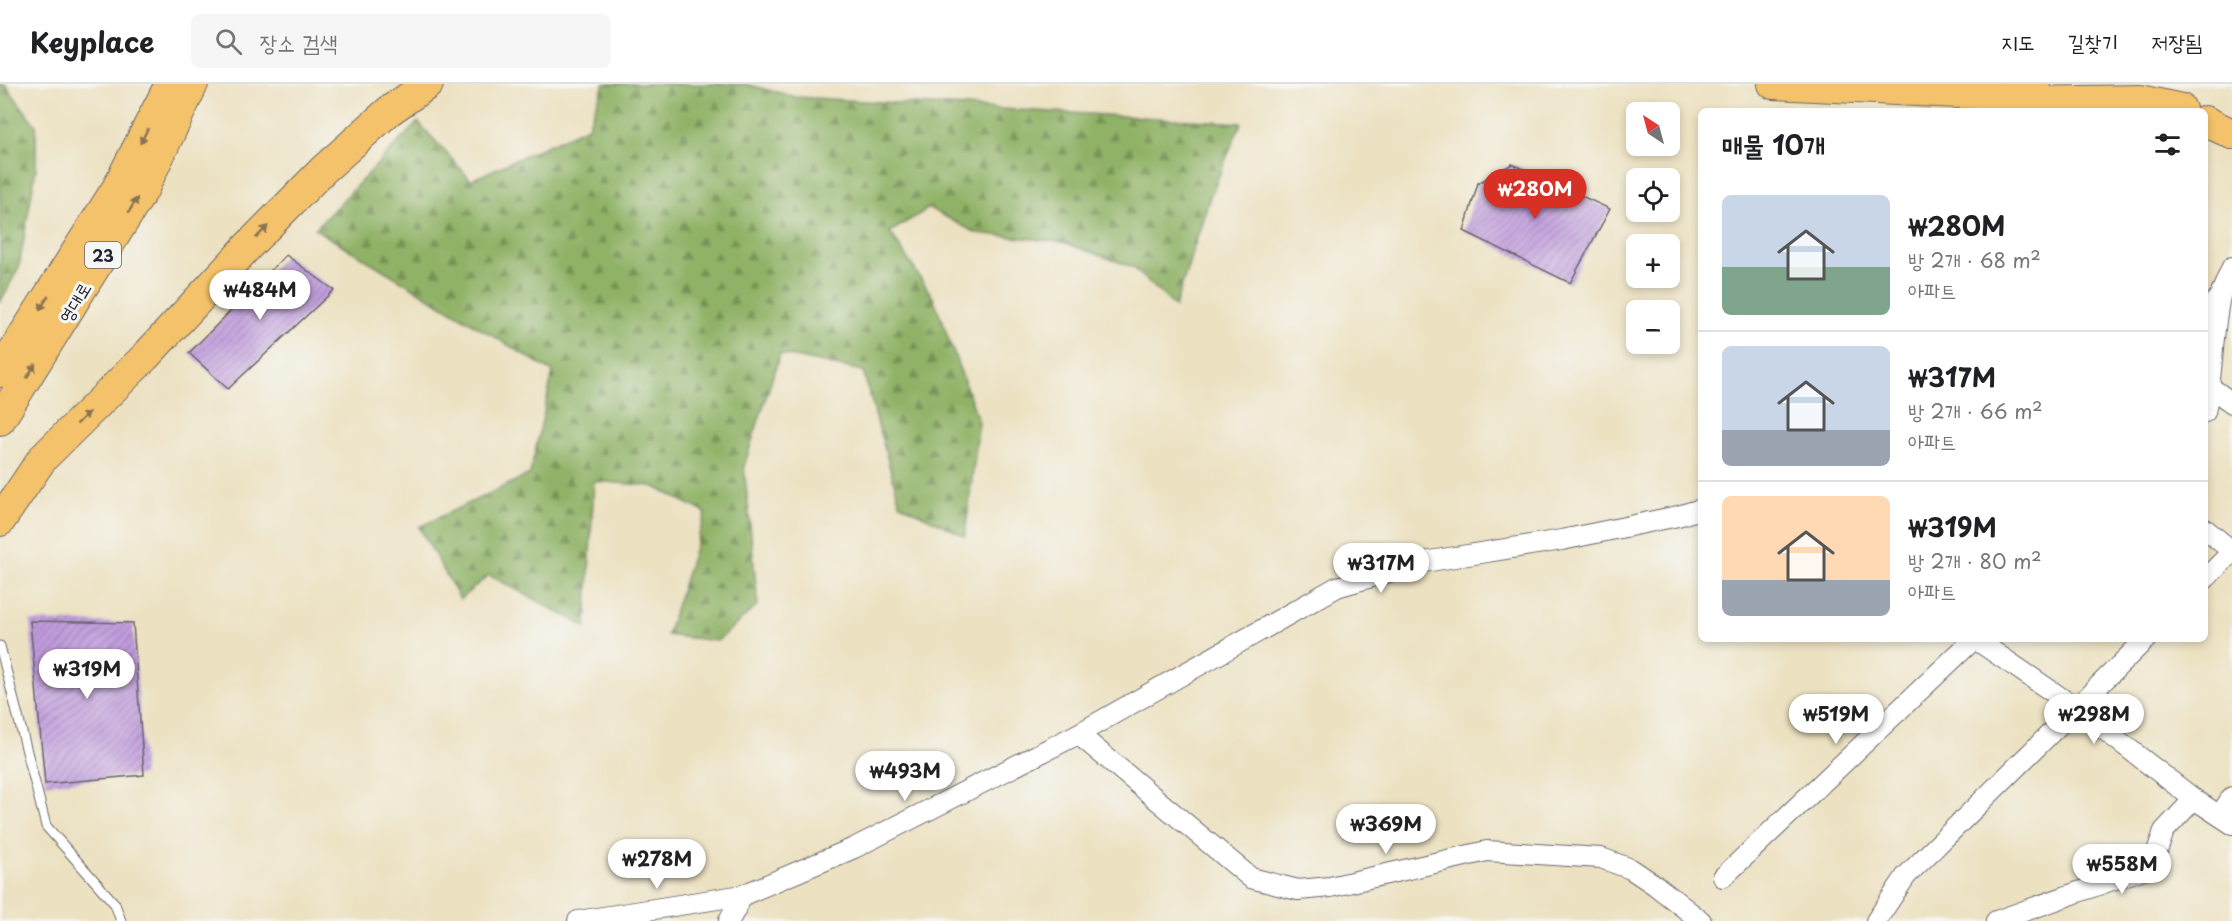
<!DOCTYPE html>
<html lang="ko">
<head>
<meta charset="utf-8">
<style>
	body { margin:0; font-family:"Playpen Sans","Poor Story",sans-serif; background:#f6f6f6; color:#202124; height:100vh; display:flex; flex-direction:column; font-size:22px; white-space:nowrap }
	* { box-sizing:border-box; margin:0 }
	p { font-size:20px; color:#757577 }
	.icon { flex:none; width:33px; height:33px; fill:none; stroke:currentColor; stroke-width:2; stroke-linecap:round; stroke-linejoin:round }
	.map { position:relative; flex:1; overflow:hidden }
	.side { position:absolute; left:1698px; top:24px; width:510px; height:534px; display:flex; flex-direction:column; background:#fff; border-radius:9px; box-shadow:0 3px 9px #0003 }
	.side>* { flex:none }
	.needle { width:39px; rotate:324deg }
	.tools { position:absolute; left:1626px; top:18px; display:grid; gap:12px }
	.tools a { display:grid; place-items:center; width:54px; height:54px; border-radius:9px; background:#fff; box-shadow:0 3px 9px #0003; font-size:30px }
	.price { position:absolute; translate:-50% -51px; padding:0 14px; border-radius:21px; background:#fff; color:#222; font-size:20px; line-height:39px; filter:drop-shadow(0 2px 3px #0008) }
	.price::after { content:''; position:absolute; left:50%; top:36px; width:18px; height:14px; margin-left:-9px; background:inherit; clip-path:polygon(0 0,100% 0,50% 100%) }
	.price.on { background:#d93025; color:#fff }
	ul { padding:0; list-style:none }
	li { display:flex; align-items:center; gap:18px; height:150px; padding:0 24px }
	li+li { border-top:2px solid #e0e0e0 }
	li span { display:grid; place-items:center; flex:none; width:168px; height:120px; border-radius:9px; color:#555 }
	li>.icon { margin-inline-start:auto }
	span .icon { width:72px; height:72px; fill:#fffc; stroke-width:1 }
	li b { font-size:26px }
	h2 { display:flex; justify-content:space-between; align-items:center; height:72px; padding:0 24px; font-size:26px }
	header { display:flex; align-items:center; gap:36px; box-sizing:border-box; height:84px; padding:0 30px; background:#fff; border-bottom:2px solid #e0e0e0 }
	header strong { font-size:28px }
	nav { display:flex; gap:33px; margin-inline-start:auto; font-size:21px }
	.search { width:420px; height:54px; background:#f6f6f6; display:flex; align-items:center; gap:15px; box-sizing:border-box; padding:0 21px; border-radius:9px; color:#757577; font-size:22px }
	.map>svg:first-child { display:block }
	.forest { fill:url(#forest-firs); stroke:#596a50; stroke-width:1.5 }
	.building { fill:url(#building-hatch) }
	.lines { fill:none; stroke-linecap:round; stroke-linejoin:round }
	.lane-casing { stroke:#69656a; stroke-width:11 }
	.street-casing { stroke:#69656a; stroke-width:22 }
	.primary-casing { stroke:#69656a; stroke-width:32 }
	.lane { stroke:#fff; stroke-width:9 }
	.street { stroke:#fff; stroke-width:20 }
	.primary { stroke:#f3c26a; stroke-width:30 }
	.oneway { fill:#8a7252 }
	.labels { text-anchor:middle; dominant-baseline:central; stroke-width:6; stroke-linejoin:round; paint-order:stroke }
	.shield { fill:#f6f6f2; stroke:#626272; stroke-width:1.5 }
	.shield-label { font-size:16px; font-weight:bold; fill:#22223b }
	.street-label { font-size:18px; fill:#22223b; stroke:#f6f6f2 }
</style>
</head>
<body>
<header>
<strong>Keyplace</strong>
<div class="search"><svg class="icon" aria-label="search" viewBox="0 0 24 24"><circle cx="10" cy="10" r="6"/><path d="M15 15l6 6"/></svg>장소 검색</div>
<nav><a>지도</a><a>길찾기</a><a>저장됨</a></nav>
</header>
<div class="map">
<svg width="2232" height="837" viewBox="0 0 2232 837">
	<defs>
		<pattern id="forest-firs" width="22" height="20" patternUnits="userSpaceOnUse" patternTransform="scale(1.5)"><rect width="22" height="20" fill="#90b266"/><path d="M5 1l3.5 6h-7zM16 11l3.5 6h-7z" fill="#759055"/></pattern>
		<pattern id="building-hatch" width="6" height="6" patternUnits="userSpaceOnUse" patternTransform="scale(1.5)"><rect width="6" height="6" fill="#c19cdd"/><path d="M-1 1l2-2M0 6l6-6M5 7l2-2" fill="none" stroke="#9c7fb4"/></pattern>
	</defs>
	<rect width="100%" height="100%" fill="#f6f6f2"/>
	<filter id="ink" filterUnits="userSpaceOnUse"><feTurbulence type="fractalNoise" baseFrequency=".0167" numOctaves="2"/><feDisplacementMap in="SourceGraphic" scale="12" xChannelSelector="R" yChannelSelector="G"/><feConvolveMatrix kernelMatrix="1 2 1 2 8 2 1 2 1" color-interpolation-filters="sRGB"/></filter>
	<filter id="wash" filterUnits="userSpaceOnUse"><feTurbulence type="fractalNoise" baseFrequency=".008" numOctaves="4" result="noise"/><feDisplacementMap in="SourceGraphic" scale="24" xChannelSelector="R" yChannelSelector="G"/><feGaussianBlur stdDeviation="1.35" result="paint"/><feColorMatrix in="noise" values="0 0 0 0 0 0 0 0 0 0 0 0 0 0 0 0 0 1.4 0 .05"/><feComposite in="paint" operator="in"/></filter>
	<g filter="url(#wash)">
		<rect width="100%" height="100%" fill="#ece1c1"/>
		<g class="forest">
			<path d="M0 0H5L36 42V85L19 183 0 219Z"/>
			<path d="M604 0H745L796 13 1241 39 1210 113 1175 223 1133 183 1062 158 976 149 929 124 890 148 934 215 979 338 965 452 900 420 863 287 780 270 744 382 758 521 717 557 667 551 706 429 653 402 594 397 586 543 489 491 460 515 419 443 530 390 553 288 315 145 418 38 471 96 588 43Z"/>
		</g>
		<g id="blocks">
			<g class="building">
				<path d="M1512 80 1610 125 1570 199 1464 147 1478 99Z"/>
				<path d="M286 171 334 206 228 305 189 269Z"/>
				<path d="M30 537 133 539 144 691 45 700Z"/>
			</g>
		</g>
	</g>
	<g filter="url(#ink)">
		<use href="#blocks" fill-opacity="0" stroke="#69656a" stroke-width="1.5"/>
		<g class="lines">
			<defs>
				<path id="lane" d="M0 562 46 742 115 820 121 837"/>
				<g id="street">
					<path d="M2213 220 2220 212 2232 183"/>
					<path d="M2210 303 2232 319"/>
					<path d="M2205 328C2213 290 2212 250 2220 212"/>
					<path d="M2205 445 2232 467"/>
					<path d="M2205 495 2232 468"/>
					<path d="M1975 555 2076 624 2194 715 2232 740"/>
					<path d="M1078 650 1251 794 1298 806 1330 803 1487 767 1601 774 1631 785 1655 801 1701 837"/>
					<path d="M2220 731 2232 713"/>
					<path d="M1723 793 1974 555"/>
					<path d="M578 837 743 811 854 764 1078 650 1337 503 1424 478 1562 456 1678 432 1701 425"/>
					<path d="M729 837 743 811"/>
					<path d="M1876 837 1906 792 2146 555"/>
					<path d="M1996 837 2152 782 2164 747 2194 715"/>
				</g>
				<g id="primary">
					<path d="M1773 0 1998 11 2035 0"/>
					<path d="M2007 13 2023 18 2140 16 2181 25"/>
					<path d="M2205 37 2232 50"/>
					<path d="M0 288 117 104 170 0"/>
					<path d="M0 336 143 106 193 0"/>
					<path d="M0 437 42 375 145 273 251 159 323 86 389 27 428 0"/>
				</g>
			</defs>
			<use href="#lane" class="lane-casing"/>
			<use href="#street" class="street-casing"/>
			<use href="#primary" class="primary-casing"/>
			<use href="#lane" class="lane"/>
			<use href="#street" class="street"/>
			<use href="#primary" class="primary"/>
		</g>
		<defs><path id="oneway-solid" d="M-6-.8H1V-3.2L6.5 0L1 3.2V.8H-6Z" transform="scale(1.5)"/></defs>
		<g class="oneway">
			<use href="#oneway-solid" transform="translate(144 52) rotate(117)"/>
			<use href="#oneway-solid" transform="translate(133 121) rotate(-59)"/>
			<use href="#oneway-solid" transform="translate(262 148) rotate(-45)"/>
			<use href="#oneway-solid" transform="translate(44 219) rotate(122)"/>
			<use href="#oneway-solid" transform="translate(31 287) rotate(-58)"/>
			<use href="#oneway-solid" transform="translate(83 334) rotate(-45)"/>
		</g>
	</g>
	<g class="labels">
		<rect class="shield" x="85" y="158" width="36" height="26" rx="4.5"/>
		<g class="shield-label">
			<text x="103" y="171">23</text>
		</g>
		<g class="street-label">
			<text transform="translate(74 218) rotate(-59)">영대로</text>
		</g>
	</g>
</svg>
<div class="tools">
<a><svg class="needle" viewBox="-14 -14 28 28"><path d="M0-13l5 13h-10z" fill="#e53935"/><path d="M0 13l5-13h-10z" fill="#757577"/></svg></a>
<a><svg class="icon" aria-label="locate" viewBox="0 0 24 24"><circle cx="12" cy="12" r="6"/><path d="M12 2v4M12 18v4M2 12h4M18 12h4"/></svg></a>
<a>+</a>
<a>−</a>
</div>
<b class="price on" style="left:1535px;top:136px">₩280M</b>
<b class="price" style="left:260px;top:237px">₩484M</b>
<b class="price" style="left:1381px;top:510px">₩317M</b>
<b class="price" style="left:87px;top:616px">₩319M</b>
<b class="price" style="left:1836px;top:661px">₩519M</b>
<b class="price" style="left:2094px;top:661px">₩298M</b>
<b class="price" style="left:905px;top:718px">₩493M</b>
<b class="price" style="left:1386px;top:771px">₩369M</b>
<b class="price" style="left:657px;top:806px">₩278M</b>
<b class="price" style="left:2122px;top:811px">₩558M</b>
<section class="side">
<h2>매물 10개<svg class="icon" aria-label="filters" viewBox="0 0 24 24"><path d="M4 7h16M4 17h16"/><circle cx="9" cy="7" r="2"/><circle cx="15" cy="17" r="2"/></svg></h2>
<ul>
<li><span style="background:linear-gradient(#c9d6e8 60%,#7fa58c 0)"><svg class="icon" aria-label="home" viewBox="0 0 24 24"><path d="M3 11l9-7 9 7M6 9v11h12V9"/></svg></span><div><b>₩280M</b><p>방 2개 · 68 m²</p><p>아파트</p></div></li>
<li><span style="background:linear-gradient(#c9d6e8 70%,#9aa5b1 0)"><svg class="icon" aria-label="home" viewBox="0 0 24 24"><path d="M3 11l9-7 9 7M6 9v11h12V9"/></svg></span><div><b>₩317M</b><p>방 2개 · 66 m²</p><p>아파트</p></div></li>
<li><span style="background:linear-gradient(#ffd9b3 70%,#9aa5b1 0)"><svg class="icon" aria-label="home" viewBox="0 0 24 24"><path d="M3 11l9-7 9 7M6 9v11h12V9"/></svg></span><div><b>₩319M</b><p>방 2개 · 80 m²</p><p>아파트</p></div></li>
</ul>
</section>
</div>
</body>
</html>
